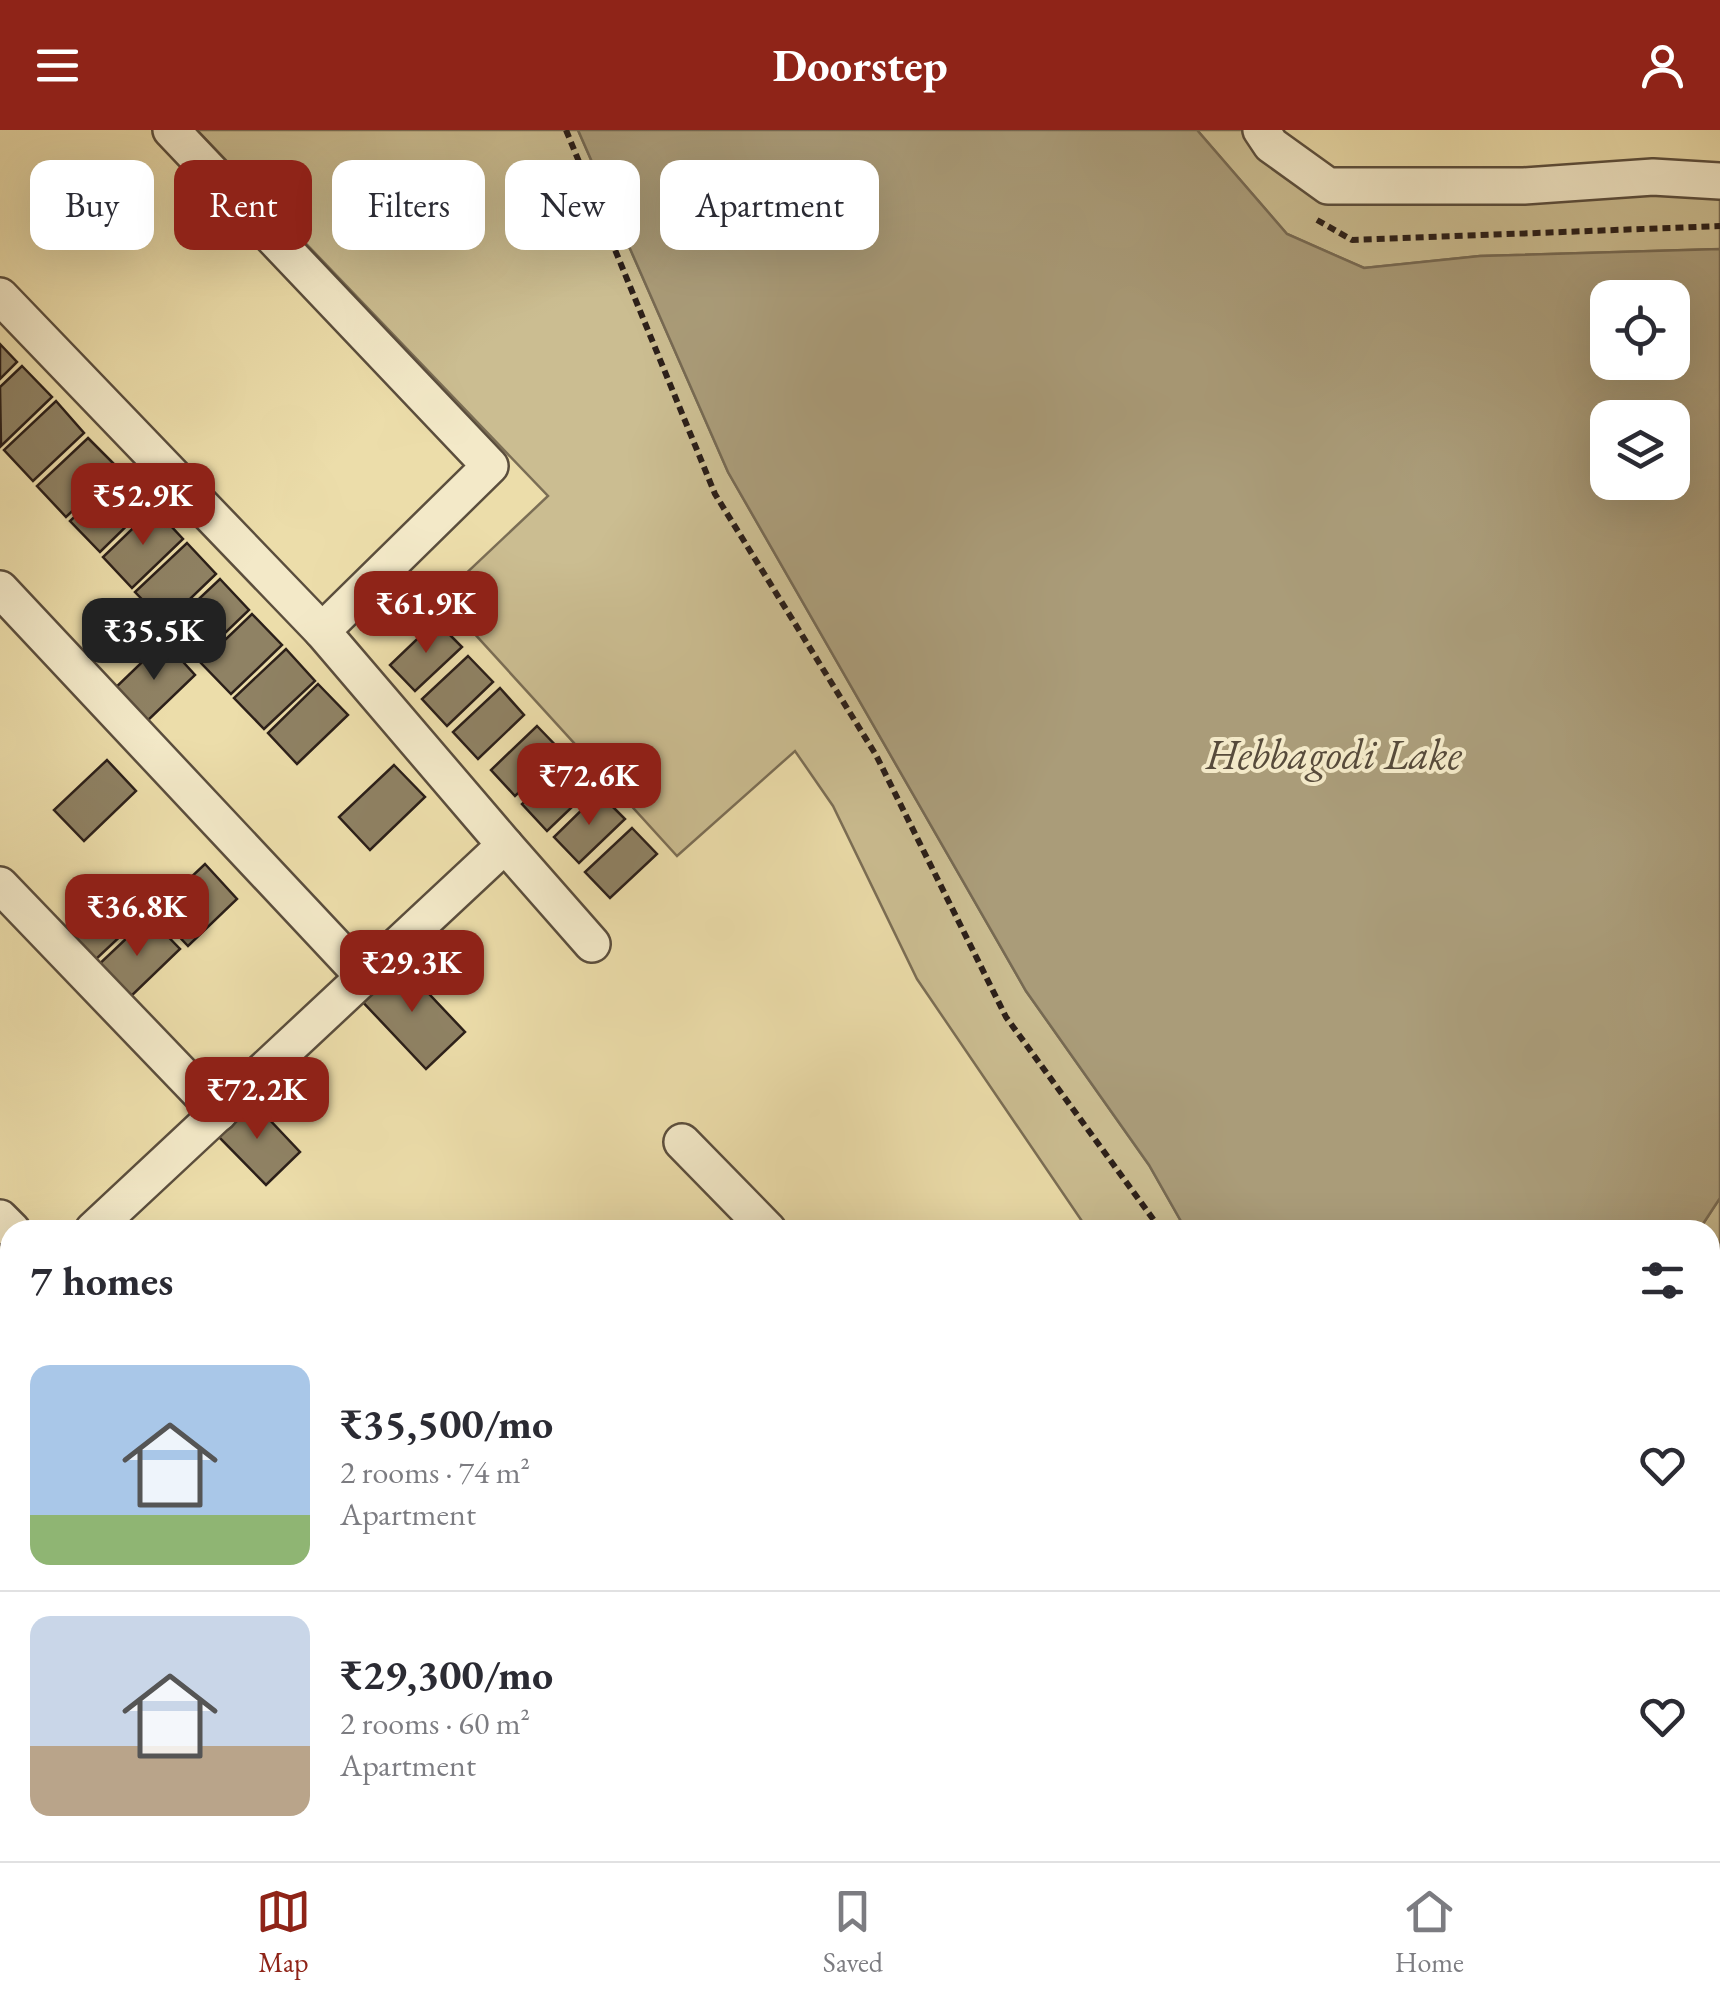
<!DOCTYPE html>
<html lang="en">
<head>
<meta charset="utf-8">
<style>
	body { margin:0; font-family:"EB Garamond",serif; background:#f7f7f7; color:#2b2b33; height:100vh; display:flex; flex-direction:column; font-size:38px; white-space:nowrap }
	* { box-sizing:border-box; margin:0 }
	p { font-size:32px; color:#7c7c81 }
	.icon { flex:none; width:55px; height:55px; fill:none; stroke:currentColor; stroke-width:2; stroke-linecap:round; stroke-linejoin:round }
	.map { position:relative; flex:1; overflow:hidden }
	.drawer { position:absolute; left:0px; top:1090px; width:1720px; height:642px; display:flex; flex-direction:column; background:#fff; border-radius:30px 30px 0 0; box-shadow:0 10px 40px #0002 }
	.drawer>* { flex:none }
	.hud { position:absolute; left:30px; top:30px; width:1000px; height:90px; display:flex; gap:20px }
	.tools { position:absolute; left:1590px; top:150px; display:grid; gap:20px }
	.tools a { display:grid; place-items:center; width:100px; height:100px; border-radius:20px; background:#fff; box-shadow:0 10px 40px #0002; font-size:50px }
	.price { position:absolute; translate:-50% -85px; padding:0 22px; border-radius:20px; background:#8f2418; color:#fff; font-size:32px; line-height:65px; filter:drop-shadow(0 2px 5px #0008) }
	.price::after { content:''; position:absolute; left:50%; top:60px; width:30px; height:22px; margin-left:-15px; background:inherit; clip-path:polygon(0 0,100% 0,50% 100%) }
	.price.active { background:#222; color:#fff }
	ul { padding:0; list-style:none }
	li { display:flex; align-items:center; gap:30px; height:250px; padding:0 30px }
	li+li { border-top:2px solid #e1e1e2 }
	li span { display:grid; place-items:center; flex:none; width:280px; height:200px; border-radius:20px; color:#555 }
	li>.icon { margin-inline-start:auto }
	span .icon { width:120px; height:120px; fill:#fffc; stroke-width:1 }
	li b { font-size:42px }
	h2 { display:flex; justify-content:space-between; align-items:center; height:120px; padding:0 30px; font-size:42px }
	.chip { padding:0 35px; border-radius:20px; background:#fff; box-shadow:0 10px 40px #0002; font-size:35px; line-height:90px }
	.chip.active { background:#8f2418; color:#fff }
	header { display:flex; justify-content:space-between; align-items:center; height:130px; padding:0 30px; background:#8f2418; color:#fff; font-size:45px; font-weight:700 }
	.menu { display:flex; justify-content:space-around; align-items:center; height:140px; border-top:2px solid #e1e1e2; background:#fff; font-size:28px; color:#7c7c81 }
	.menu a { display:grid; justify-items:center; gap:5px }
	.menu .active { color:#8f2418 }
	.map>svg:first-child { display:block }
	.green { fill:#cbbd91; stroke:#7b6e55; stroke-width:2.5 }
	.water { fill:#aa9c79; stroke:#776a53; stroke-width:2.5; fill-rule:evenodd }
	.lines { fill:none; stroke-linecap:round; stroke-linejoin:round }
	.stream { stroke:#776a53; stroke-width:11 }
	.building { fill:#8f8264; stroke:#2b1f19; stroke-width:2.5 }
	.street-casing { stroke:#5b4e3d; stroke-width:40 }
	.path { stroke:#2b1f19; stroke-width:6; stroke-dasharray:8 5; stroke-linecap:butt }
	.street { stroke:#f3e9c8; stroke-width:35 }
	.labels { text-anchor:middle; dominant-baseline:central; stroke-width:8; stroke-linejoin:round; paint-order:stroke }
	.water-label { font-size:42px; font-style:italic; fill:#574b3b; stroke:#f3e9c8 }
</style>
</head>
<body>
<header><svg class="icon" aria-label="menu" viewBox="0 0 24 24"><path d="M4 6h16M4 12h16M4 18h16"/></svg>Doorstep<svg class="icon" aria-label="person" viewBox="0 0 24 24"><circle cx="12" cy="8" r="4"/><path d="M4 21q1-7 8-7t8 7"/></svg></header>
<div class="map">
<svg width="1720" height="1731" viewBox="0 0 1720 1731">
	<rect width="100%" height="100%" fill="#ecddaa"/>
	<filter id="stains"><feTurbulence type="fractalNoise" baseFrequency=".002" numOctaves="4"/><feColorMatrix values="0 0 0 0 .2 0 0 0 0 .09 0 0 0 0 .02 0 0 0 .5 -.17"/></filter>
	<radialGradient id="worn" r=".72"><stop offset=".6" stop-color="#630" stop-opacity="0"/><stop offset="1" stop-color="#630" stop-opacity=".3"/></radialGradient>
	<g class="green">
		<path d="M197 0H578L728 342 1026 861 1149 1035 1186 1100H1088L917 849 833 676 795 621 677 726 441 467 548 366Z"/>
		<path d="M1197 0H1246L1256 13 1328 74 1625 60 1720 64V119L1480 126 1364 138 1287 104Z"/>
		<path d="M1720 1068V1441L1710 1450V1100H1699Z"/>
		<path d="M154 1723 396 1722 404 1731H145Z"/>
	</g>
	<path class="water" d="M578 0H1197L1287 104 1364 138 1480 126 1720 119V1068L1699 1100H1186L1149 1035 1026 861 728 342ZM1608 168H1672V232H1608ZM1608 288H1672V352H1608Z"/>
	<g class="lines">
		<g class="stream">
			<path d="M1710 1298 1720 1284"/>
			<path d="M1468 1722 1471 1731"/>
		</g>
	</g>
	<g class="building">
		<path d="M0 214 17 232 0 249Z"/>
		<path d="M22 236 52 267 1 316 0 257Z"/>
		<path d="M56 271 84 303 33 351 4 320Z"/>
		<path d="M88 308 118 338 66 387 37 356Z"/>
		<path d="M121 343 150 373 100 422 70 391Z"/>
		<path d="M154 378 183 409 132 458 103 427Z"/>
		<path d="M187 413 216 444 165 493 135 462Z"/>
		<path d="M220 449 249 480 198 529 168 498Z"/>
		<path d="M252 484 282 515 231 564 201 533Z"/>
		<path d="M436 491 462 517 415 561 390 535Z"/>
		<path d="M164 511 195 545 143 595 112 561Z"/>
		<path d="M286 519 315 551 264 599 234 568Z"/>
		<path d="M468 526 493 552 447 596 422 569Z"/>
		<path d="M318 554 348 585 297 634 268 603Z"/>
		<path d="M500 558 524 585 478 629 453 602Z"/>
		<path d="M537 596 562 622 515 666 491 640Z"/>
		<path d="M107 630 136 661 84 711 54 680Z"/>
		<path d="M569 631 593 657 547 701 522 674Z"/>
		<path d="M394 635 425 667 370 720 339 687Z"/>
		<path d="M599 663 625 689 579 733 554 707Z"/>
		<path d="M632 698 657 724 610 768 585 742Z"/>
		<path d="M205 734 237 769 188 816 155 781Z"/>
		<path d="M113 751 144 784 94 831 63 799Z"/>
		<path d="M149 787 180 819 126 871 94 839Z"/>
		<path d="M398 831 465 902 426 939 359 868Z"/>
		<path d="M249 968 300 1022 266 1055 214 1002Z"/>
		<path d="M0 1294 10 1305V1326L0 1335Z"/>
		<path d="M10 1640V1668L0 1658V1649Z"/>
		<path d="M550 1722H623L625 1726 618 1731H538Z"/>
		<path d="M729 1722H773L778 1731H716Z"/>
		<path d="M1358 1722H1363L1365 1731H1325Z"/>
		<path d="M1530 1722H1638L1627 1731H1518Z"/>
		<path d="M826 1723 868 1722 872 1731H831Z"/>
	</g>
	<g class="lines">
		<defs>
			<g id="street">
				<path d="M1261 0 1271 15 1328 56H1524L1653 47 1720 51"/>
				<path d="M0 166 322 501"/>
				<path d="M0 459 363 846"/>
				<path d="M505 715 592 814"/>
				<path d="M0 755 219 983"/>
				<path d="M682 1012 768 1100"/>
				<path d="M0 1088 12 1100"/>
				<path d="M93 1100 505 715 322 501 490 336 171 0"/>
				<path d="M0 1187 10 1177"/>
				<path d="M0 1435 10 1444"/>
				<path d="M0 1721 10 1731"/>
				<path d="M1161 1722 1163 1731"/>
				<path d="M1449 1722 1452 1731"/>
				<path d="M36 1731 45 1722"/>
				<path d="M1072 1731 1093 1722"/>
				<path d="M1292 1731 1315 1722"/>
			</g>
		</defs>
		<use href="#street" class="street-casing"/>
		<g class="path">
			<path d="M566 0 715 364 876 625 1006 887 1161 1100"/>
			<path d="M1317 90 1352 110 1720 96"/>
			<path d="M1710 1141 1720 1124"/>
			<path d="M1710 1405 1720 1396"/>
		</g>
		<use href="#street" class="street"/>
	</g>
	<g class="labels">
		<g class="water-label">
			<text x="1334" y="624">Hebbagodi Lake</text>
		</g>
	</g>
	<rect width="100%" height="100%" filter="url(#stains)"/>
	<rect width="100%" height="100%" fill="url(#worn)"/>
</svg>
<div class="tools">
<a><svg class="icon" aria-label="locate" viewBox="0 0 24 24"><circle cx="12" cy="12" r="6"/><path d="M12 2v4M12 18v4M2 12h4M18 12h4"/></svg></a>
<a><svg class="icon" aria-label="layers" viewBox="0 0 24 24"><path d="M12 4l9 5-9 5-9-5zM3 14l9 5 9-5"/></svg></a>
</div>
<b class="price" style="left:143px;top:418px">₹52.9K</b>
<b class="price" style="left:426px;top:526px">₹61.9K</b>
<b class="price active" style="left:154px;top:553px">₹35.5K</b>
<b class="price" style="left:589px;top:698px">₹72.6K</b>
<b class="price" style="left:137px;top:829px">₹36.8K</b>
<b class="price" style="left:412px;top:885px">₹29.3K</b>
<b class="price" style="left:257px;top:1012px">₹72.2K</b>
<div class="hud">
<a class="chip">Buy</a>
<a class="chip active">Rent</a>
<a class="chip">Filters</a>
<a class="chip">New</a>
<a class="chip">Apartment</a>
</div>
<section class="drawer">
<h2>7 homes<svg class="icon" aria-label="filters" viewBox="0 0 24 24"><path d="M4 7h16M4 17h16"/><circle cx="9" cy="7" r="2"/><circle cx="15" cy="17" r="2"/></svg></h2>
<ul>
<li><span style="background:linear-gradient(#a9c7e8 75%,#8fb573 0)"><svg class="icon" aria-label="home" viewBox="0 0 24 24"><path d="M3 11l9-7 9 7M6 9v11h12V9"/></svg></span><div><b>₹35,500/mo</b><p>2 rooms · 74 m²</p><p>Apartment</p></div><svg class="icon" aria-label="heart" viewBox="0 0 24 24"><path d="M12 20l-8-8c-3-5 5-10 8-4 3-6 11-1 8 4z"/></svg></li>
<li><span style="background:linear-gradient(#c9d6e8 65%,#b9a48a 0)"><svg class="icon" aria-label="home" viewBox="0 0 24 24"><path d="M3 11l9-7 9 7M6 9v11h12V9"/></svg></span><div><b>₹29,300/mo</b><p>2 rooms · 60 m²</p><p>Apartment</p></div><svg class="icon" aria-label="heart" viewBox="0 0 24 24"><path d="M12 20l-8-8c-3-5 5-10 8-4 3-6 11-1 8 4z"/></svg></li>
</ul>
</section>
</div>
<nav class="menu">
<a class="active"><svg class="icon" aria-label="map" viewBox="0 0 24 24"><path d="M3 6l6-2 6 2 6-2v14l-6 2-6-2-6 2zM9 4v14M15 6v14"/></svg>Map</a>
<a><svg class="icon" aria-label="saved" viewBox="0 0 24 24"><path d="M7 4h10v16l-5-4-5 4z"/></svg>Saved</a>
<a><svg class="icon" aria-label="home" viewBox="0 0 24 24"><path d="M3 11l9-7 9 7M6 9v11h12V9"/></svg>Home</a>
</nav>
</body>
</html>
